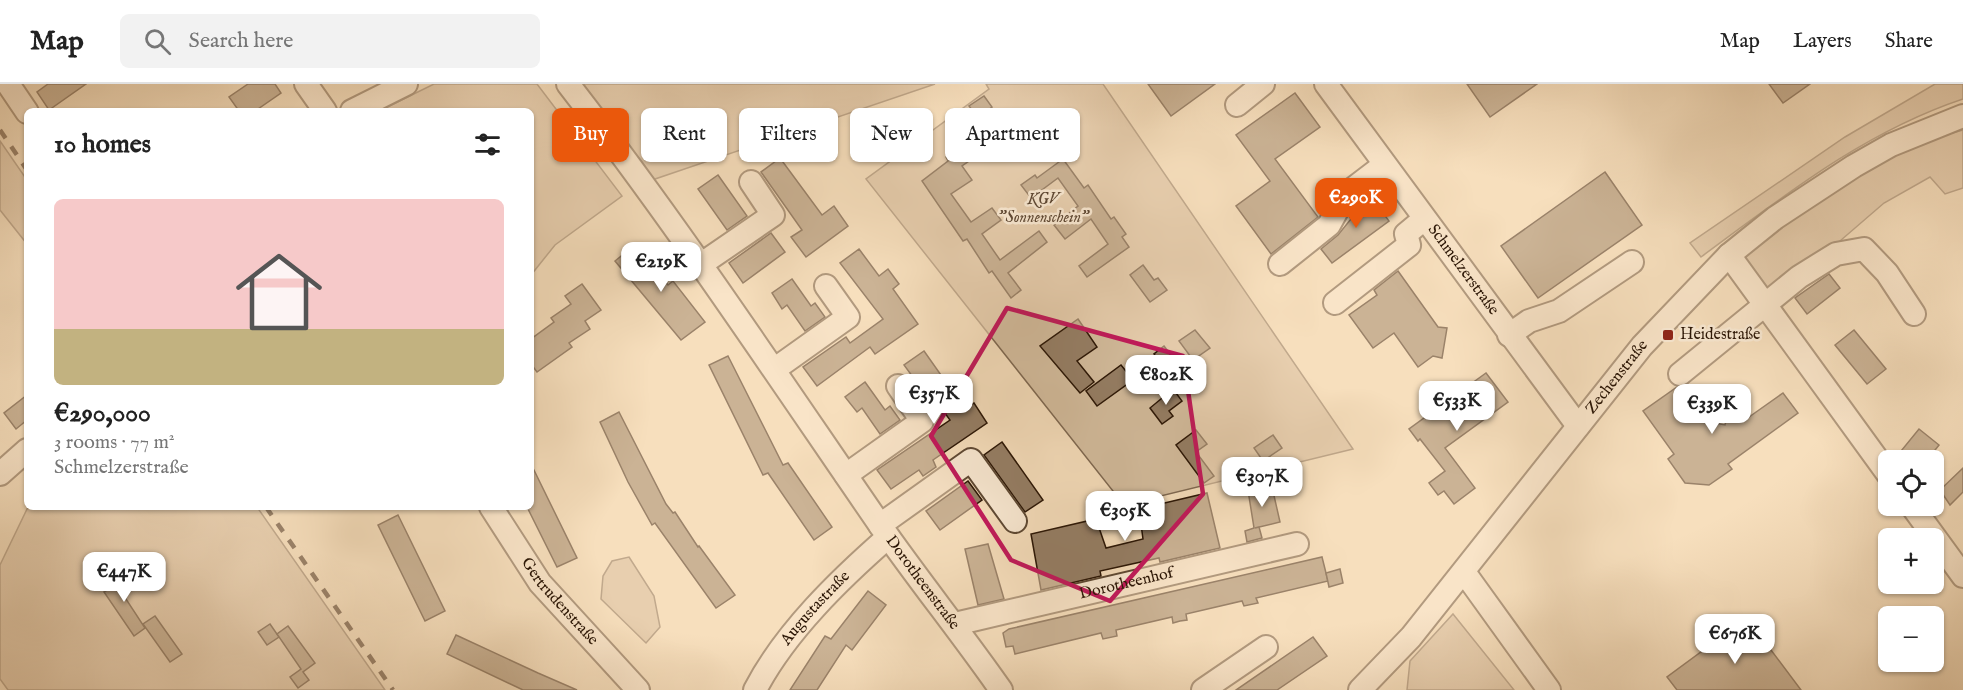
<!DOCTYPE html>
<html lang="en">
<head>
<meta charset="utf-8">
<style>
	body { margin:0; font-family:"IM FELL English",serif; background:#f2f2f2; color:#222; height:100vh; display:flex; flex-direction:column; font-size:22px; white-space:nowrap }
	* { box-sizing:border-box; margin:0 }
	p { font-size:20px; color:#767676 }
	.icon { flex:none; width:33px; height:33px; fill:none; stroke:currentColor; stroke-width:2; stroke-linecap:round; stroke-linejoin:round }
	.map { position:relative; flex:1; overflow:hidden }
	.drawer { position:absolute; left:24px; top:24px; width:510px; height:402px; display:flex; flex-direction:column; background:#fff; border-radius:9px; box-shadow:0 2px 4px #0004 }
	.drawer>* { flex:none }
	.hud { position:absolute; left:552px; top:24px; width:570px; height:54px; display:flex; gap:12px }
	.tools { position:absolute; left:1878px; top:366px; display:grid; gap:12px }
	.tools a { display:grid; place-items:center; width:66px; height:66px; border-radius:9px; background:#fff; box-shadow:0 2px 4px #0004; font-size:30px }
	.price { position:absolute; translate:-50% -51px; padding:0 14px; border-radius:12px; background:#fff; color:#222; font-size:20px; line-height:39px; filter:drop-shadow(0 2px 3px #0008) }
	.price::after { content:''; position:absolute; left:50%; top:36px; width:18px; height:14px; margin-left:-9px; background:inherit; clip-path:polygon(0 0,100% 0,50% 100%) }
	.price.current { background:#ea580c; color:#fff }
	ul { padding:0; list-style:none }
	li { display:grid; align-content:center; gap:12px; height:318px; padding:0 30px }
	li+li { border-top:2px solid #e0e0e0 }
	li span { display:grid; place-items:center; height:186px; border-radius:9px; color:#555 }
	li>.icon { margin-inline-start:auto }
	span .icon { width:108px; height:108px; fill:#fffc; stroke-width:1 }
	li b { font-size:26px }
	h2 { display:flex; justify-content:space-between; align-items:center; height:72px; padding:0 30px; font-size:26px }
	.chip { padding:0 21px; border-radius:9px; background:#fff; box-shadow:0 2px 4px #0004; font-size:21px; line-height:54px }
	.chip.current { background:#ea580c; color:#fff }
	header { display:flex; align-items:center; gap:36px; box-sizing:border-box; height:84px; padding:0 30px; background:#fff; border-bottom:2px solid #e0e0e0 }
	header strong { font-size:28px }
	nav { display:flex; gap:33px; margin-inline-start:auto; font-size:21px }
	.search { width:420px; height:54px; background:#f2f2f2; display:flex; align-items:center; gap:15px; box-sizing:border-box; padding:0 21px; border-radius:9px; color:#767676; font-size:22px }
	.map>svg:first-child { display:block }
	.green { fill:#d4bd9e; stroke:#7f6952; stroke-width:1.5 }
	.building { fill:#957e65; stroke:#2a1505; stroke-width:1.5 }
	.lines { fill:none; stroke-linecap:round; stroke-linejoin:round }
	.minor-casing { stroke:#5d4833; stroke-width:26 }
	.minor { stroke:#faead4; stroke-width:22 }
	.rail { stroke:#2a1505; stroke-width:4.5; stroke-dasharray:10 10; stroke-linecap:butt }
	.marked { fill:none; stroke:#c2185b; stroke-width:4.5; stroke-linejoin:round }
	.poi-dot { fill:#8f2418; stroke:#faead4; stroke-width:2 }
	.labels { text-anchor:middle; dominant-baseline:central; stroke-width:5; stroke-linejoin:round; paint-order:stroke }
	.park-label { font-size:16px; font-style:italic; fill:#5d4733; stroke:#faead4 }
	.street-label { font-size:16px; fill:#2a1505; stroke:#faead4 }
	.poi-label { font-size:16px; fill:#2a1505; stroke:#faead4; text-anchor:start }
</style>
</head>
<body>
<header>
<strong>Map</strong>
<div class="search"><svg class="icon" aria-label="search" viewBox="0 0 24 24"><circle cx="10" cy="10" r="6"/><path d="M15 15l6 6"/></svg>Search here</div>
<nav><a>Map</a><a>Layers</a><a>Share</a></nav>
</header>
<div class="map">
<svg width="1963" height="606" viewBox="0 0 1963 606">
	<rect width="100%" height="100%" fill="#f7dfbd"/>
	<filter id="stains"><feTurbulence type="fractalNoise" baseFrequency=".00333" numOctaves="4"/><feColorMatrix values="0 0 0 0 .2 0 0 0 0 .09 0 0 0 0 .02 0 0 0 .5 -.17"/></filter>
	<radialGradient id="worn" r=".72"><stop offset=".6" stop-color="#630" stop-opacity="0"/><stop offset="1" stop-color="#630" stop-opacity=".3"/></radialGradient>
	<g class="green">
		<path d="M434 0H537L622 112 555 161 531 191V27H379Z"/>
		<path d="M583 0H935L652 96Z"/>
		<path d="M986 0H1103L1353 365 1124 421 866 95 989 5Z"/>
		<path d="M1935 0H1963V15C1864 48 1784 112 1701 173L1690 159 1845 53Z"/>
		<path d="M1963 46V104L1945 110 1930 93 1884 119 1833 163 1769 208 1746 184V168C1813 120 1882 67 1963 46Z"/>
		<path d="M0 57 27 96V160L0 126Z"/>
		<path d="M28 423H257L385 606H8L0 595V481Z"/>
		<path d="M629 473 654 512 660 543 646 559 601 515 603 492 612 477Z"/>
		<path d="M1453 530 1514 606H1407L1410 577Z"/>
	</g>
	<g class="building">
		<path d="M48 0H86L49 26 37 8Z"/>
		<path d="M248 0H275L281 9 255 27H239L229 13Z"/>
		<path d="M1148 0H1215L1171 32Z"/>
		<path d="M1467 0H1537L1490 33Z"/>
		<path d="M1769 0H1810L1783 19Z"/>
		<path d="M1295 9 1320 43 1275 75 1318 133 1271 170 1236 122 1270 97 1236 51Z"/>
		<path d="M984 12 992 23 978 34 969 22Z"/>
		<path d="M1044 42 1052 53 1037 63 1029 52Z"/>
		<path d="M1011 52 1022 67 1011 74 1000 59Z"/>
		<path d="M959 64 969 77 962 82 972 96 951 110 971 138 992 124 1001 136 982 150 1000 176 1039 147 1047 158 1008 189 1021 206 1011 214 992 187 989 189 967 155 963 157 922 97 948 77 946 73Z"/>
		<path d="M780 74 822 131 834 122 848 142 806 173 791 153 802 146 761 88Z"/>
		<path d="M1063 75 1084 104 1088 101 1111 135 1114 133 1126 150 1122 153 1129 163 1087 193 1079 182 1108 160 1091 135 1065 155 1054 141 1078 122 1058 94 1031 114 1021 101 1035 91 1037 94Z"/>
		<path d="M1605 88 1642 141 1538 214 1501 162Z"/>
		<path d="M718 91 747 132 727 146 698 105Z"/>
		<path d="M1370 111 1389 137 1332 179 1321 165 1338 151 1351 135 1349 132 1355 121Z"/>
		<path d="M771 149 785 168 743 199 729 179Z"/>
		<path d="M636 160 668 201 673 197 705 238 681 256 615 177Z"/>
		<path d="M859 165 879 192 888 185 899 200 893 205 918 240 875 270 870 263 817 302 803 283 846 253 850 259 883 235 840 179Z"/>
		<path d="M1143 181 1154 196 1158 194 1167 206 1150 218 1130 191Z"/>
		<path d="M1398 187 1438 243 1447 244 1442 274 1433 272 1418 283 1394 249 1373 264 1349 231 1377 211 1374 206Z"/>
		<path d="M1829 190 1840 204 1807 230 1795 214Z"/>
		<path d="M792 195 811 222 815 219 825 233 805 247 787 221 782 225 772 209Z"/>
		<path d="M582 200 601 226 585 237 590 245 569 259 572 263 537 288 531 280V255L554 238 551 234 571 220 565 212Z"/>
		<path d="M1078 235 1097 263 1077 277 1094 298 1080 309 1040 262Z"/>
		<path d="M1195 246 1210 264 1193 276 1179 257Z"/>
		<path d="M1854 246 1886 285 1867 300 1835 261Z"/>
		<path d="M1164 262 1174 275 1164 283 1154 270Z"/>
		<path d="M924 267 943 294 947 291 969 322 974 319 987 339 933 376 936 383 923 392 919 386 891 405 877 386 950 336 919 293 915 296 904 281Z"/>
		<path d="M728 272 783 381 788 379 832 443 814 456 768 389 763 391 709 281Z"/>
		<path d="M1121 281 1133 296 1097 322 1086 307Z"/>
		<path d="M1486 289 1508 318 1445 364 1475 404 1454 420 1444 407 1438 411 1429 399 1445 387 1420 355 1418 357 1409 345Z"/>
		<path d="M865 298 885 326 890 322 900 336 880 350 862 324 857 328 845 313Z"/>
		<path d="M1677 303H1682L1690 313 1687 320 1699 336 1725 341 1728 329 1740 320 1749 333 1783 309 1798 329 1728 380 1732 385 1709 401 1685 399 1668 375 1674 370 1643 327Z"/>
		<path d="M1173 305 1182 317 1169 327 1173 332 1162 340 1150 324Z"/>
		<path d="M27 311V336L16 345 4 329Z"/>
		<path d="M619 328 666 420 673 429 675 428 698 463 699 462 735 511 716 524 655 439 652 441 628 398 600 338Z"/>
		<path d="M1919 345 1939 361 1927 376H1913L1901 367Z"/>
		<path d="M1196 346 1207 360 1196 368 1214 392 1204 399 1176 361Z"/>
		<path d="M1273 351 1282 364 1263 377 1254 364Z"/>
		<path d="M1002 358 1043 416 1025 428 984 371Z"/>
		<path d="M531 380 577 474 557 483 527 423H531Z"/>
		<path d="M1963 384V408L1950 421 1940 406Z"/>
		<path d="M1270 394 1280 438 1255 444 1259 443 1262 454 1247 458 1245 447 1254 444 1247 400Z"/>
		<path d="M968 397 982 416 940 446 926 427Z"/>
		<path d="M1207 409 1220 464 1160 478 1159 474 1100 487 1101 492 1041 506 1031 450 1096 435 1106 464 1143 455 1139 425Z"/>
		<path d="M398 431 445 527 425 537 378 441Z"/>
		<path d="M988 460 1004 515 978 521 965 465Z"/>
		<path d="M1322 473 1328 497 1256 514 1258 519 1244 522 1242 517 1186 530 1187 536 1180 537 1173 539 1172 533 1116 546 1117 552 1103 555 1101 549 1015 570 1013 562 1006 563 1003 549 1009 545Z"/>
		<path d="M1340 485 1343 499 1329 503 1326 489Z"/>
		<path d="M125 488 134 500 122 509 145 544 134 552 104 508 115 501 113 496Z"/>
		<path d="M868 507 886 521 852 566 846 561 817 606H790L825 552 831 555Z"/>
		<path d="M155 532 182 570 170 578 143 540Z"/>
		<path d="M1747 534 1801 606H1677L1667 593Z"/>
		<path d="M270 540 279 553 267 561 258 548Z"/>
		<path d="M288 542 315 579 303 588 309 596 298 604 290 593 301 585 277 550Z"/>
		<path d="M456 551 538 589 577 606H523L447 570Z"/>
		<path d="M1313 553 1327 572 1277 606H1236Z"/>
	</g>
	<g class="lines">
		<defs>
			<g id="minor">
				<path d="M8 0 27 28"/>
				<path d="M306 0 325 27"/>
				<path id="s1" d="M568 0C679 143 778 293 880 441 919 497 962 550 1001 606"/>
				<path id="s2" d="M1326 0 1578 342"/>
				<path d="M1237 21 1263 0"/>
				<path d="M352 27 406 0"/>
				<path d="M1729 171 1888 390"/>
				<path d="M1280 180 1329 141 1346 110 1384 81"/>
				<path d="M700 181 773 131 751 98"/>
				<path d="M1335 219 1409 161 1406 150 1424 135"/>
				<path d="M1509 251 1529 237 1559 227 1632 178"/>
				<path d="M775 285 848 233 826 202"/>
				<path d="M1680 290 1799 193 1836 170 1864 165 1887 189 1914 230"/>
				<path d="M0 390 27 366"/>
				<path d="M846 391 922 337 898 302"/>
				<path d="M1912 422 1963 492"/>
				<path id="s3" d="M491 423 540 499 638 606"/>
				<path d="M880 441 971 376 1015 437"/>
				<path d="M1464 488 1549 606"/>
				<path id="s4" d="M955 540 1297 460"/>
				<path id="s5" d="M755 606C785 548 840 495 888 453"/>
				<path d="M1203 606 1266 563"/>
				<path id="s6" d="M1360 606 1411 553 1642 262 1729 171 1775 134 1854 82 1891 61 1963 32"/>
			</g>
		</defs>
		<use href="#minor" class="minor-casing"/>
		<use href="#minor" class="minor"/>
		<g class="rail">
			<path d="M0 46 27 86"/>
			<path d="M266 423 393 606"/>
		</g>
	</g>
	<path d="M0 0H1963V606H0ZM1007 224 1183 272 1203 410 1110 517 1011 476 931 352Z" fill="#f7dfbd" fill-opacity=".55" fill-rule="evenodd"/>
	<path class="marked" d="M1007 224 1183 272 1203 410 1110 517 1011 476 931 352Z"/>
	<rect class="poi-dot" x="1662" y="245" width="12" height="12" rx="3"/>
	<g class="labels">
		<g class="park-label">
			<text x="1043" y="116">KGV<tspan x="1043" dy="18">"Sonnenschein"</tspan></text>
		</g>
		<g class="street-label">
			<text stroke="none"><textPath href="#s2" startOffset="231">Schmelzerstraße</textPath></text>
			<text stroke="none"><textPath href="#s6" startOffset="405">Zechenstraße</textPath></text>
			<text stroke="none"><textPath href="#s1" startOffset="612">Dorotheenstraße</textPath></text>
			<text stroke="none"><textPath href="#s4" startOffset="176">Dorotheenhof</textPath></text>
			<text stroke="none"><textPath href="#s3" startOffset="117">Gertrudenstraße</textPath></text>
			<text stroke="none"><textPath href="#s5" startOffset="102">Augustastraße</textPath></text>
		</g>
		<g class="poi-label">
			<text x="1680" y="251">Heidestraße</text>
		</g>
	</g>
	<rect width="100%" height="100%" filter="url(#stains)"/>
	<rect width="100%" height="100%" fill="url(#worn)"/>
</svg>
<div class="tools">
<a><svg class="icon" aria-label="locate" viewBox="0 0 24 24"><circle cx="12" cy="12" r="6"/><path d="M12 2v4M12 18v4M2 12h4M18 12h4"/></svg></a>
<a>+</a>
<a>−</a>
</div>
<b class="price current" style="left:1356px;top:145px">€290K</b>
<b class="price" style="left:661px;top:209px">€219K</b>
<b class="price" style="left:1166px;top:322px">€802K</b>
<b class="price" style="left:934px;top:341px">€357K</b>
<b class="price" style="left:1457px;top:348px">€533K</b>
<b class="price" style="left:1712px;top:351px">€339K</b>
<b class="price" style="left:1262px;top:424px">€307K</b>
<b class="price" style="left:1125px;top:458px">€305K</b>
<b class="price" style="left:124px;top:519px">€447K</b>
<b class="price" style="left:1735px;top:581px">€676K</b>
<div class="hud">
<a class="chip current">Buy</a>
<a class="chip">Rent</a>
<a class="chip">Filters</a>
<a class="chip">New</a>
<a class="chip">Apartment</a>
</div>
<section class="drawer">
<h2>10 homes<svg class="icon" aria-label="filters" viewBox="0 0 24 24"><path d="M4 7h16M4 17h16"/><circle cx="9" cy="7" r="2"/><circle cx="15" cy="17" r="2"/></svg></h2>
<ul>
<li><span style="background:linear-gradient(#f6c9c9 70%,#c2b280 0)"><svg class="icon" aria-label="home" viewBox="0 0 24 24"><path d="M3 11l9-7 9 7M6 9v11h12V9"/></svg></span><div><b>€290,000</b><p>3 rooms · 77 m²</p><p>Schmelzerstraße</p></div></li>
</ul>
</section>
</div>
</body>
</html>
